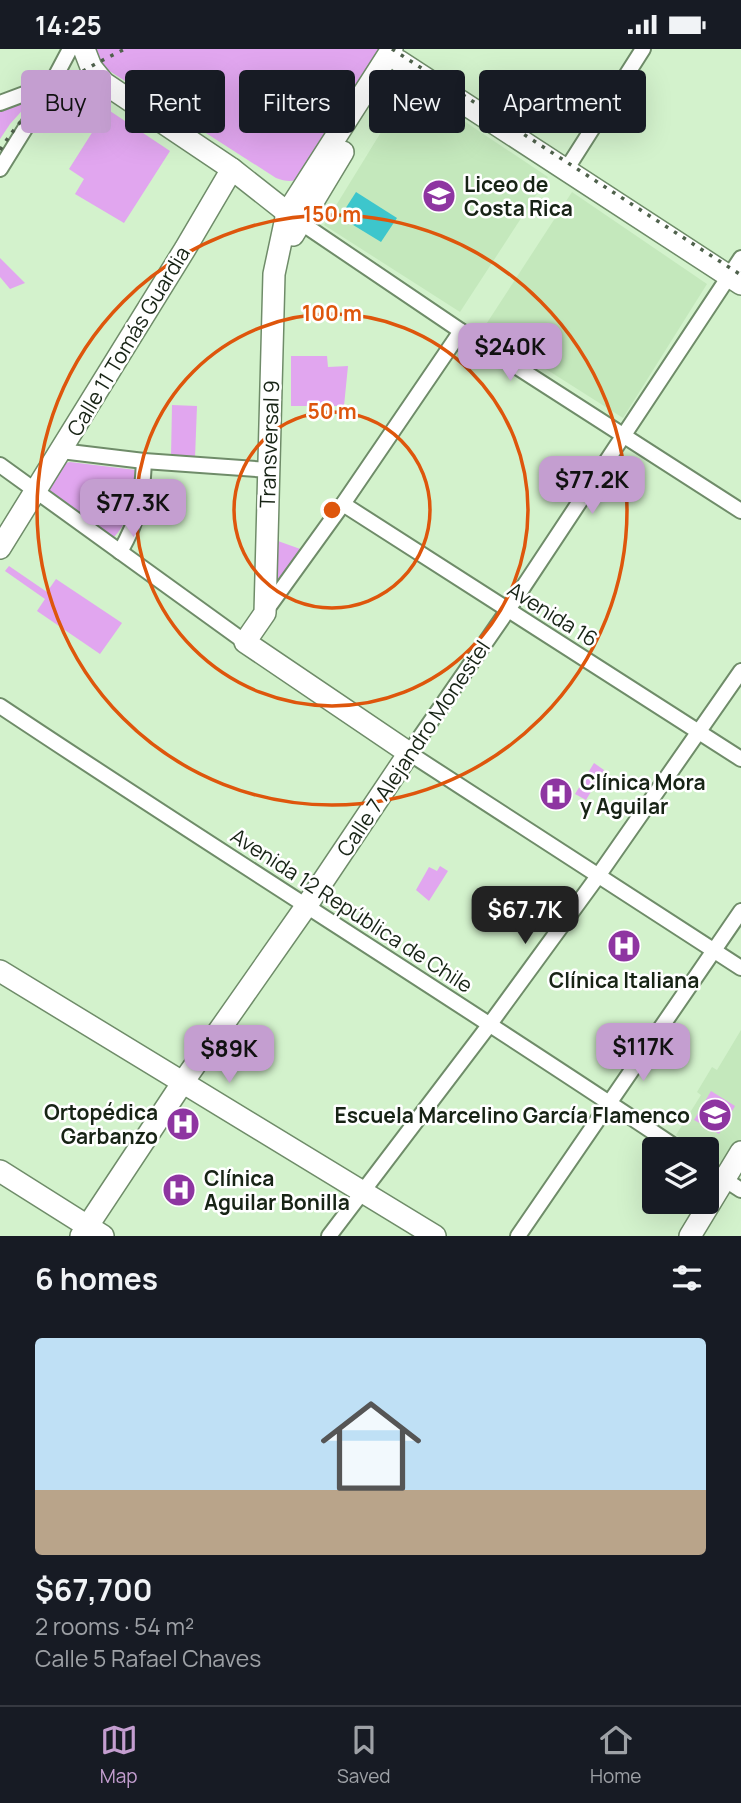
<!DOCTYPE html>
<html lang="en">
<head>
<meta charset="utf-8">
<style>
	body { margin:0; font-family:Manrope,sans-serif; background:#242831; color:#f1f3f6; height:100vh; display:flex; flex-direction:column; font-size:26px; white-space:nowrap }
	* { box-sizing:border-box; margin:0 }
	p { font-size:23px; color:#9ea1a6 }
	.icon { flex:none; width:38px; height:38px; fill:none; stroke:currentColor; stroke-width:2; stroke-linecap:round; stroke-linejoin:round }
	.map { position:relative; height:1187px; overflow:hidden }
	.panel { display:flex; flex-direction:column; background:#171b24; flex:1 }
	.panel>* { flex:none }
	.guide { position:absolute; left:21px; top:21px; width:700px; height:63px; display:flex; gap:14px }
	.tools { position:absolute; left:642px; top:1088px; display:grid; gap:14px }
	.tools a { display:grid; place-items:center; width:77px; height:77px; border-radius:7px; background:#171b24; box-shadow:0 7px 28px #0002; font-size:35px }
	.price { position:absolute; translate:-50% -60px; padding:0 16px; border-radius:14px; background:#c49ed0; color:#111; font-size:23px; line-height:46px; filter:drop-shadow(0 2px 4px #0008) }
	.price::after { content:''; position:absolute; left:50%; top:42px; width:21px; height:16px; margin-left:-10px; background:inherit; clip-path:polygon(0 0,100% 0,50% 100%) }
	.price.selected { background:#222; color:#fff }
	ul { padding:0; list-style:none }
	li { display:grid; align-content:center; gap:14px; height:371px; padding:0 35px }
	li span { display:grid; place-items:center; height:217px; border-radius:7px; color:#555 }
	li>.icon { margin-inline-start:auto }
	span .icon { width:126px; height:126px; fill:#fffc; stroke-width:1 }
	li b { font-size:30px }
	h2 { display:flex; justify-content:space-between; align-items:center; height:84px; padding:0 35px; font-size:30px }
	.tag { padding:0 24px; border-radius:7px; background:#171b24; box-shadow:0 7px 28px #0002; font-size:24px; line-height:63px }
	.tag.selected { background:#c49ed0; color:#111 }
	.status { display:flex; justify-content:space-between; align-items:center; height:49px; padding:0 35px; background:#171b24; direction:ltr }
	.status svg { height:19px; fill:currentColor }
	.tab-bar { display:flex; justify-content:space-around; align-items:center; height:98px; border-top:2px solid #363941; background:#171b24; font-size:19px; color:#9ea1a6 }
	.tab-bar a { display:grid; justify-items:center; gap:4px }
	.tab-bar .selected { color:#c49ed0 }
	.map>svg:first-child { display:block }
	.built { fill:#c4e8bc }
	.green { fill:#e1a6ef }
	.water { fill:#3dc6cc }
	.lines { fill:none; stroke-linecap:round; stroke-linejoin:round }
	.street-casing { stroke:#6f8c69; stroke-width:18 }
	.secondary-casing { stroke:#6f8c69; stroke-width:24 }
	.street { stroke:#fff; stroke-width:14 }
	.secondary { stroke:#fff; stroke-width:21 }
	.rail { stroke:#4f614c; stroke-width:3.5; stroke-dasharray:3.5 7; stroke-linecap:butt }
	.ring { fill:none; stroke:#de560c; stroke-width:3.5 }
	.labels { text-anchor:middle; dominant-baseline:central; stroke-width:5; stroke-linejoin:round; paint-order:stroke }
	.poi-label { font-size:21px; font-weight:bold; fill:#172315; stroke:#fff; text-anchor:start }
	.street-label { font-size:21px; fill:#172315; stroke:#fff }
	.centre { fill:#de560c; stroke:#fff; stroke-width:3.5 }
	.ring-label { font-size:21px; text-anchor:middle; font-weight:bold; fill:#de560c; stroke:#fff; stroke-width:5; stroke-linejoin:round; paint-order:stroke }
</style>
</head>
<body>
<div class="status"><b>14:25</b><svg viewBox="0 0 49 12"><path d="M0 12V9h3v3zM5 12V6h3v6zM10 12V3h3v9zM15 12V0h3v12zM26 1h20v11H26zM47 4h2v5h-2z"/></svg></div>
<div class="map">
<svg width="741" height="1187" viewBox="0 0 741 1187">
	<rect width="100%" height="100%" fill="#d3f2cc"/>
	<g class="built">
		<path d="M410 36 548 128 460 263 324 176Z"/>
		<path d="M572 143 707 235 623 369 483 280Z"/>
		<path d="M741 981V1092L726 1117 707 1105V1101H700L676 1086 701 1046 697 1043 712 1018 717 1021Z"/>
	</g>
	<g class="green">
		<path d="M89 0H387L304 128C293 133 287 133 276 129L94 12Z"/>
		<path d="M23 52 27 53 28 55 10 75 0 90V61Z"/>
		<path d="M107 60 170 102 124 174 75 145 84 130 69 120Z"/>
		<path d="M0 209 25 234 10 240 0 228Z"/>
		<path d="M291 307H327L328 318 348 317 344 357H291Z"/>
		<path d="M172 356 197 357 195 409 171 408Z"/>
		<path d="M70 413 136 421C133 445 132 469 114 488L45 441 59 415Z"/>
		<path d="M278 492 303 501 273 546Z"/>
		<path d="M9 517 47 543 56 530 122 574 100 605 37 562 45 550 5 522Z"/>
		<path d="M594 714 604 721 586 751 575 745Z"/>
		<path d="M440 817 448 822 429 852 416 841 429 818 437 822Z"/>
		<path d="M711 1042 735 1057 719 1085 694 1071Z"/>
	</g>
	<path class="water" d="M356 143 397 169 381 193 340 168Z"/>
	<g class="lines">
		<defs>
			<g id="street">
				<path d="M0 54 51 35 77 32 104 34"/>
				<path d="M0 120 44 49 70 0"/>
				<path d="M566 121 643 0"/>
				<path d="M300 173 461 282 741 462"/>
				<path d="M741 209 508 561 409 704 741 919"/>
				<path d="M61 402 144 412 269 421"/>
				<path d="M0 416 245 593"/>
				<path d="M343 455 741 710"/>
				<path d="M120 503C140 467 142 452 144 412"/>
				<path d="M265 563 343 455 461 282"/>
				<path d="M0 657C225 807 455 950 680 1101"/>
				<path d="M707 1119 741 1141"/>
				<path d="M329 1187 490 975 598 827 741 622"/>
				<path d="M518 1187 741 862"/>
			</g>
			<g id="secondary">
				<path d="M84 0 91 18 104 34 232 120 298 172"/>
				<path d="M399 12 741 235"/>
				<path d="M293 186 343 103"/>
				<path d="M0 499 185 200 232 120"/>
				<path d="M0 922 435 1187"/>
				<path d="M0 1122 103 1187"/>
				<path d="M81 1187 183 1033 307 856 409 704 245 593 265 564 274 225 287 164 392 0"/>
				<path d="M690 1187 741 1103"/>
			</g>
		</defs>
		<use href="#street" class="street-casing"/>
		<use href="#secondary" class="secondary-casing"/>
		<use href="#street" class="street"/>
		<use href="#secondary" class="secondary"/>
		<g class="rail">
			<path d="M392 0 741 226"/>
			<path d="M0 101C32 50 71 26 125 0"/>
		</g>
	</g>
	<g class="ring">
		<circle cx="332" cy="461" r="98"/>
		<circle cx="332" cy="461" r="196"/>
		<circle cx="332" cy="461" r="295"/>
	</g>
	<defs>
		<symbol id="school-disc" viewBox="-11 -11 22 22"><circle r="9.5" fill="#8e35a1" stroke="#fff"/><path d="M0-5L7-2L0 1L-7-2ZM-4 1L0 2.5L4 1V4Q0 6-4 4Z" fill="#fff"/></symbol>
		<symbol id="hospital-disc" viewBox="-11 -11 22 22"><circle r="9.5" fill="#8e35a1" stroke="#fff"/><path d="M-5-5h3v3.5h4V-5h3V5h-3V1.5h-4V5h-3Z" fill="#fff"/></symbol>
	</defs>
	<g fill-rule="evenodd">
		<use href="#school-disc" x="420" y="128" width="38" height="38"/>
		<use href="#hospital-disc" x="537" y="726" width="38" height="38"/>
		<use href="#hospital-disc" x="605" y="878" width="38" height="38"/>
		<use href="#school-disc" x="696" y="1047" width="38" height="38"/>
		<use href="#hospital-disc" x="164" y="1056" width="38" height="38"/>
		<use href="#hospital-disc" x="160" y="1122" width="38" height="38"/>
	</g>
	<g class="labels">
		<g class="poi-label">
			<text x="464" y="135">Liceo de<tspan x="464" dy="24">Costa Rica</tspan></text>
			<text x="580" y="733">Clínica Mora<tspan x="580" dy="24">y Aguilar</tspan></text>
			<text x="624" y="931" text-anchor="middle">Clínica Italiana</text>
			<text x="158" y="1063" text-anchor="end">Ortopédica<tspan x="158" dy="24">Garbanzo</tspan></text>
			<text x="690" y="1066" text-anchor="end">Escuela Marcelino García Flamenco</text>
			<text x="204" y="1129">Clínica<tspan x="204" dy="24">Aguilar Bonilla</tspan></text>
		</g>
		<g class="street-label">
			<text transform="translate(128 292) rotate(-59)">Calle 11 Tomás Guardia</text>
			<text transform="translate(269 395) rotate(-88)">Transversal 9</text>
			<text transform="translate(553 565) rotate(32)">Avenida 16</text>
			<text transform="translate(413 699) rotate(-56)">Calle 7 Alejandro Monestel</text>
			<text transform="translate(352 861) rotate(33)">Avenida 12 República de Chile</text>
		</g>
	</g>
	<circle cx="332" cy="461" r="10" class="centre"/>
	<g class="ring-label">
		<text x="332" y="173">150 m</text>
		<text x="332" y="272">100 m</text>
		<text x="332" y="370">50 m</text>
	</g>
</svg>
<div class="tools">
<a><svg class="icon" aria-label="layers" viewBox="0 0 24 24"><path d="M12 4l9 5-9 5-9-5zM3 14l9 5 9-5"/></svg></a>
</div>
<b class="price" style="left:510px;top:334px">$240K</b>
<b class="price" style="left:592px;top:467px">$77.2K</b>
<b class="price" style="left:133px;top:490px">$77.3K</b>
<b class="price selected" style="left:525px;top:897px">$67.7K</b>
<b class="price" style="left:643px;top:1034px">$117K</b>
<b class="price" style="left:229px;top:1036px">$89K</b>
<div class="guide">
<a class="tag selected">Buy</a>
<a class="tag">Rent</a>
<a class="tag">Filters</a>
<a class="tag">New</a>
<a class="tag">Apartment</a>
</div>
</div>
<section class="panel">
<h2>6 homes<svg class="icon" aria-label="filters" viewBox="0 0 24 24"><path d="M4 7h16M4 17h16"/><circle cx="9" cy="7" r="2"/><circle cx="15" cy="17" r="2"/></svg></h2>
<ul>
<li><span style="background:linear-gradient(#bfe0f5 70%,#b9a48a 0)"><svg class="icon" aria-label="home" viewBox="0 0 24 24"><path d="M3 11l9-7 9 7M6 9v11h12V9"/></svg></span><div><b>$67,700</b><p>2 rooms · 54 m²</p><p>Calle 5 Rafael Chaves</p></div></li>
</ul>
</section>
<nav class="tab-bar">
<a class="selected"><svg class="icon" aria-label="map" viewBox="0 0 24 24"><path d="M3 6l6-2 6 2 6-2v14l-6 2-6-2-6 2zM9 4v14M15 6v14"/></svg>Map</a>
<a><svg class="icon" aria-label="saved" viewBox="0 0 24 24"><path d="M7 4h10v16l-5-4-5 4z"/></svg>Saved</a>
<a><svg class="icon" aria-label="home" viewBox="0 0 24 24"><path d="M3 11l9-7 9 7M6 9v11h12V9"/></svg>Home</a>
</nav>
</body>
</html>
